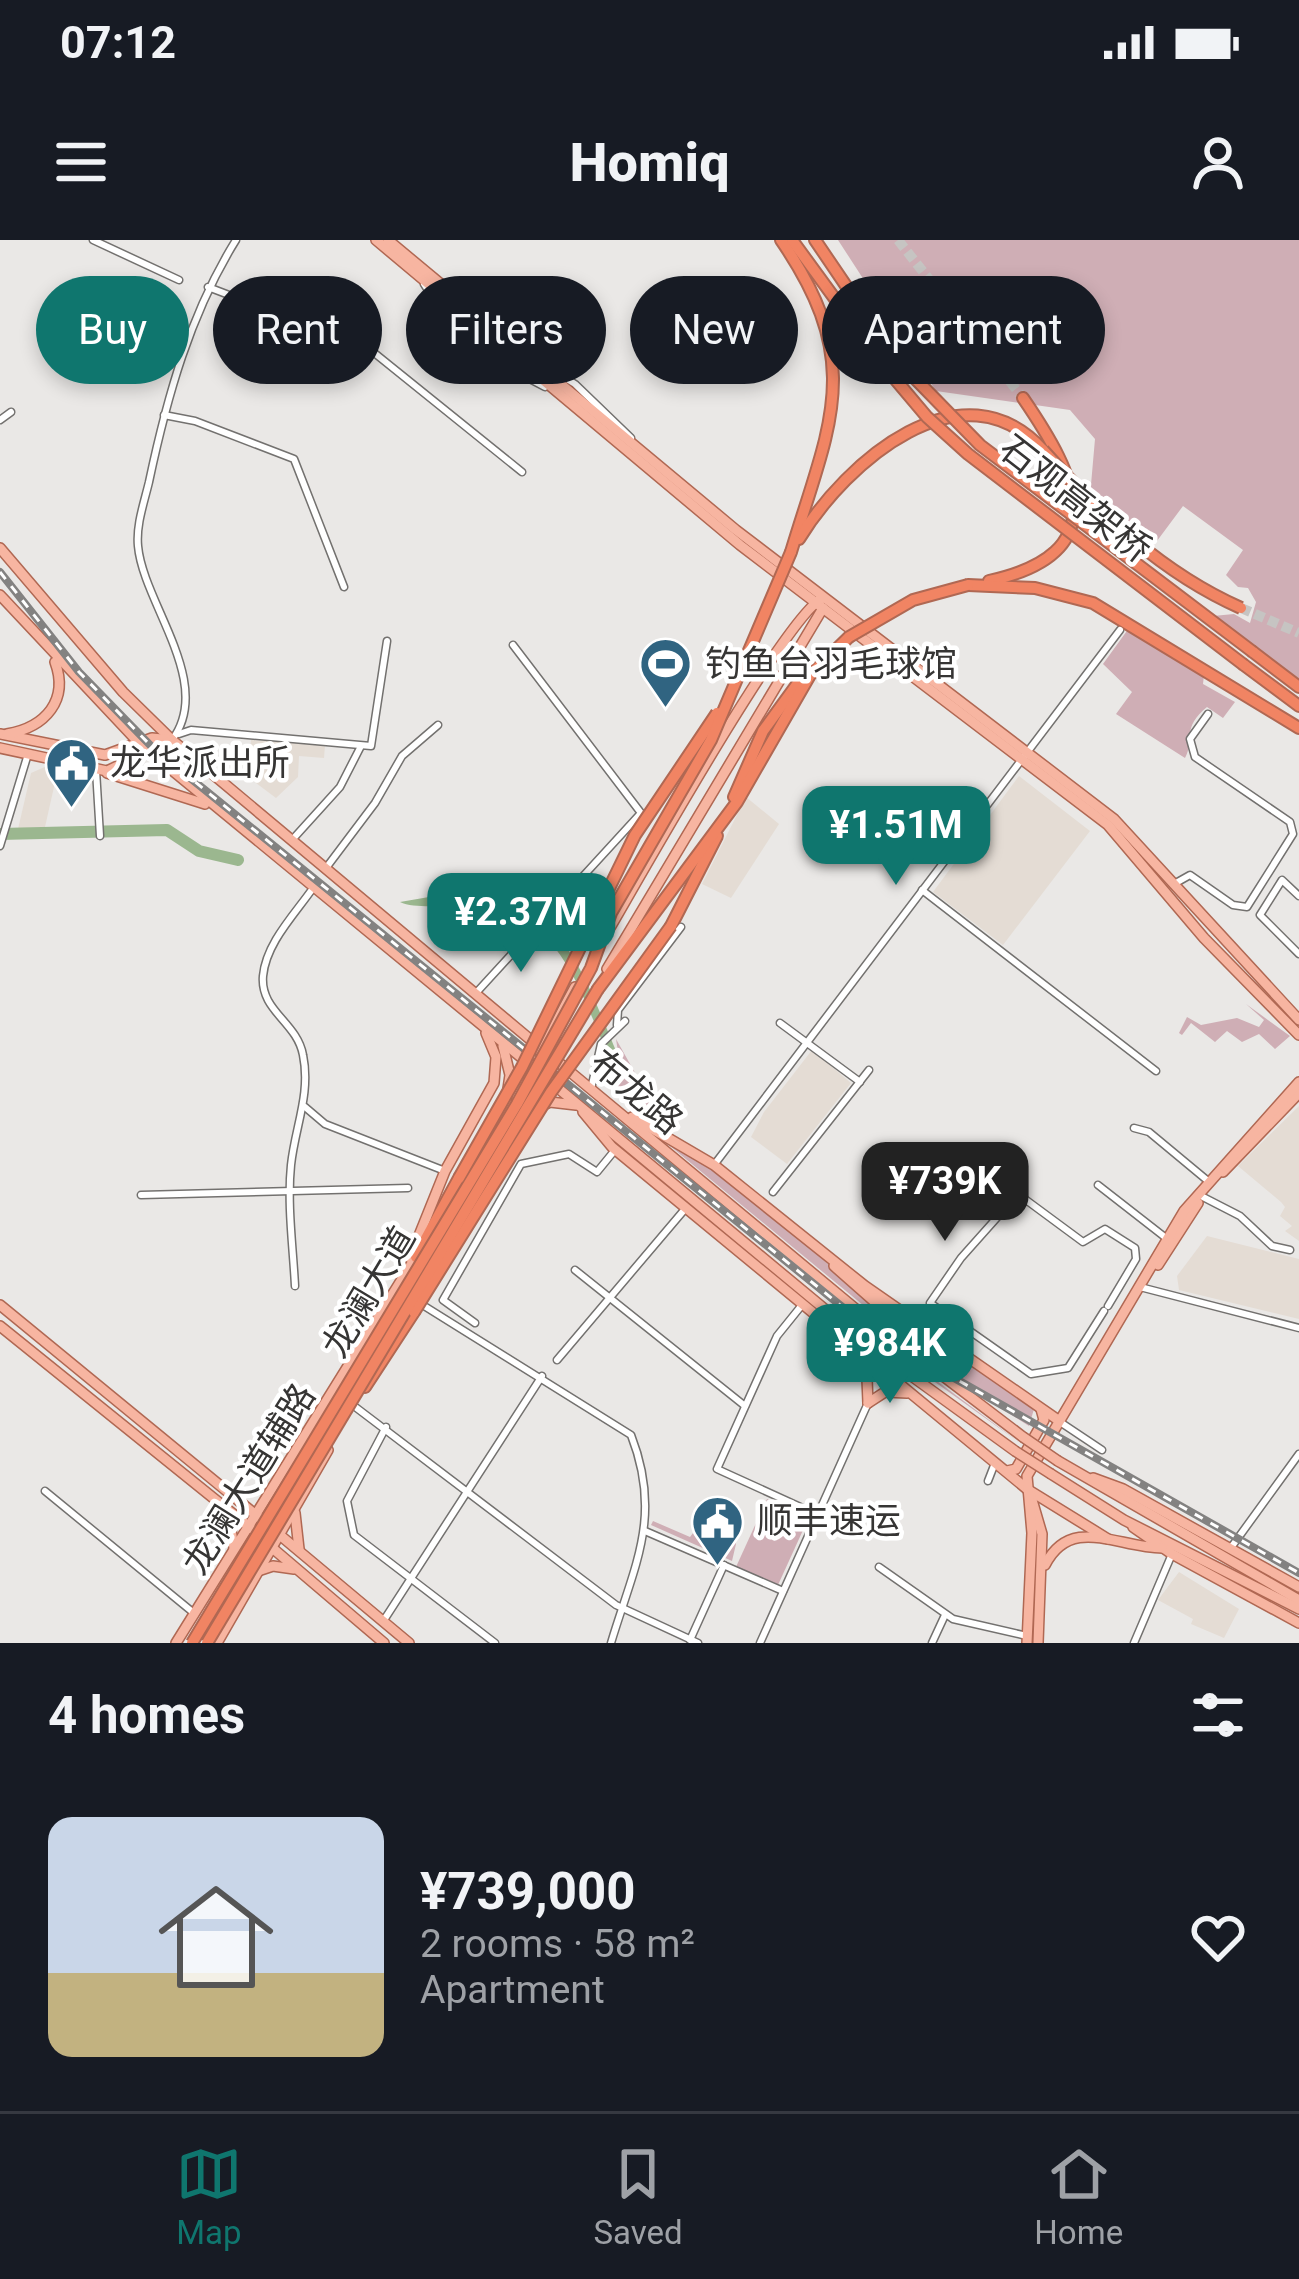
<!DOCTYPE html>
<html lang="en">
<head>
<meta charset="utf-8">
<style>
	body { margin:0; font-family:Roboto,"Noto Sans SC",sans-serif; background:#20242c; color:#f1f3f6; height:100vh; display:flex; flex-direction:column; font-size:45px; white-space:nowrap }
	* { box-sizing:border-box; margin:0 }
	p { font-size:39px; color:#9ea1a6 }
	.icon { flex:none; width:66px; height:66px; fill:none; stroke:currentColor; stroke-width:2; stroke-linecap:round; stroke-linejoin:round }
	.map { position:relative; height:1403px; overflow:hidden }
	.panel { display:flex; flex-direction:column; background:#171b24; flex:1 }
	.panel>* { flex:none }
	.banner { position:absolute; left:36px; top:36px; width:1227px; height:108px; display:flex; gap:24px }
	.price { position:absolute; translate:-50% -102px; padding:0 27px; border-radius:24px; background:#0f766e; color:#fff; font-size:39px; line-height:78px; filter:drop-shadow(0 3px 6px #0008) }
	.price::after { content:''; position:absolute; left:50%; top:72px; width:36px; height:27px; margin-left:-18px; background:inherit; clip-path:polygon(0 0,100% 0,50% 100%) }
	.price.on { background:#222; color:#fff }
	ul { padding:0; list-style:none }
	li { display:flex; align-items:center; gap:36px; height:300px; padding:0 48px }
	li span { display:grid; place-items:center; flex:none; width:336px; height:240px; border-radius:24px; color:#555 }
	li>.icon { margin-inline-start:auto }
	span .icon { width:144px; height:144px; fill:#fffc; stroke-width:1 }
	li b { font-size:51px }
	h2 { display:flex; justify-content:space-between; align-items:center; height:144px; padding:0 48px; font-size:51px }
	.pill { padding:0 42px; border-radius:54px; background:#171b24; box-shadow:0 6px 18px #0003; font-size:42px; line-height:108px }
	.pill.on { background:#0f766e; color:#fff }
	.status { display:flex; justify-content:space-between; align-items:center; height:84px; padding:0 60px; background:#171b24; direction:ltr }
	.status svg { height:33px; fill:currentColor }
	header { display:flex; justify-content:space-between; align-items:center; height:156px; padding:0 48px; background:#171b24; font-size:54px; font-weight:800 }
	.tab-bar { display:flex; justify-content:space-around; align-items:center; height:168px; border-top:3px solid #363941; background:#171b24; font-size:33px; color:#9ea1a6 }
	.tab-bar a { display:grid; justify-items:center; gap:6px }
	.tab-bar .on { color:#0f766e }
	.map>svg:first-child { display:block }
	.built { fill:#e4dcd4 }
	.green { fill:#cfaeb5 }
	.water { fill:#9bb78f }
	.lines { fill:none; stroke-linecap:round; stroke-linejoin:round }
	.river { stroke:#9bb78f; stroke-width:12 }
	.highway-tunnel { stroke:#c6c4c2; stroke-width:10; stroke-dasharray:10 5; stroke-linecap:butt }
	.minor-casing { stroke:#73716f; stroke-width:9 }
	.major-casing { stroke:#b06853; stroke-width:12 }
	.highway-casing { stroke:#b06853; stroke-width:14 }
	.minor { stroke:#fff; stroke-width:6 }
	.major { stroke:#f7b5a1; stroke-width:9 }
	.highway { stroke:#f18463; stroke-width:10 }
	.rail-casing { stroke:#838281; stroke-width:8 }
	.rail { stroke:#fff; stroke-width:3; stroke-dasharray:9; stroke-linecap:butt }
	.major-bridge-casing { stroke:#b06853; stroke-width:12; stroke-linecap:butt }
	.highway-bridge-casing { stroke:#b06853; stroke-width:14; stroke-linecap:butt }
	.major-bridge { stroke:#f7b5a1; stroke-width:9 }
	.highway-bridge { stroke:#f18463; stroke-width:10 }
	.labels { text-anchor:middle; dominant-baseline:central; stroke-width:9; stroke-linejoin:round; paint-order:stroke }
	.street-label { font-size:36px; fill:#363534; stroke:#fff }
	.poi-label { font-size:36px; fill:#363534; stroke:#fff; text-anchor:start }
</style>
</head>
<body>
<div class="status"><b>07:12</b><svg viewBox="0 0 49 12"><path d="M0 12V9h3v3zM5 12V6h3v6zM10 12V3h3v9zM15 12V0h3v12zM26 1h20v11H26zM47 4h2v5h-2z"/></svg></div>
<header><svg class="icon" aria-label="menu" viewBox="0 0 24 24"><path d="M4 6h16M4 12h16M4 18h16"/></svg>Homiq<svg class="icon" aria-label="person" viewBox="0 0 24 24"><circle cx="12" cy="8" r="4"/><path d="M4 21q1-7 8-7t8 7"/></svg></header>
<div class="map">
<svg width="1299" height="1403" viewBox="0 0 1299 1403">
	<rect width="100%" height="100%" fill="#eae8e6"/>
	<g class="built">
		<path d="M251 500 325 505 324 518 299 516 298 537 276 558 248 537Z"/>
		<path d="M47 526 58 529 45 587 18 589 31 533Z"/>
		<path d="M1019 536 1090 591 1003 705 933 652Z"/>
		<path d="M746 557 779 584 731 658 702 644Z"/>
		<path d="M812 810 851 843 787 924 751 897 764 872Z"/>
		<path d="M1299 866V1001L1285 991 1292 986 1280 976 1285 967 1281 962 1238 926Z"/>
		<path d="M1207 996 1299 1019V1079L1179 1050 1177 1036Z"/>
		<path d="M1179 1332 1239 1369 1224 1398 1191 1384 1193 1379 1158 1360Z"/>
	</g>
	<g class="green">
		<path d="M838 0H1299V439L1213 376 1234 374 1250 383 1256 362 1248 348 1238 347 1226 335 1243 310 1183 266 1154 305 1090 256 1095 199 1070 170 936 151Z"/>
		<path d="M1129 388 1204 435 1203 444 1235 462 1223 478 1207 467C1181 488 1195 499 1185 518L1116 474 1132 452 1103 424Z"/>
		<path d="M1246 764 1290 796 1275 809 1259 794 1242 802 1227 791 1215 802 1191 783 1182 795 1179 793 1187 777 1201 785 1237 778 1259 787 1264 780Z"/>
		<path d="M616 799 648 856 655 854V876L606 840 604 813 608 817 618 812Z"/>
		<path d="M563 839 874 1094 1020 1203 872 1097Z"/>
		<path d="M658 896 725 937 813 1010 932 1122Z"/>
		<path d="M883 1063 1034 1169 1029 1186 962 1144 877 1064Z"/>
		<path d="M767 1259 809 1277 778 1345 736 1327Z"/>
		<path d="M713 1267 738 1278 731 1292 736 1304 732 1321 651 1285 653 1281 690 1297Z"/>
	</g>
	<path class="water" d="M429 657C456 658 488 655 513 663 570 681 595 763 617 813L609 817C578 748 561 673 474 666 453 664 417 670 400 662Z"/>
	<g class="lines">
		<path class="river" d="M0 594 167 590 199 611 238 620"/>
		<g class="highway-tunnel">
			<path d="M898 0 1023 158"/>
			<path d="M1241 368 1299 393"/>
		</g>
		<defs>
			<g id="minor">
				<path d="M93 0 179 40"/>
				<path d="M424 44C449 86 502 126 545 147"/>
				<path d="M208 47 268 70 307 68 326 74 522 232"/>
				<path d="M541 123 575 144 631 198"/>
				<path d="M164 175 195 181 294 219 344 347"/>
				<path d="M0 180 11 172"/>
				<path d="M179 494 191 490 371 506 387 401"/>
				<path d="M172 500C215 443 143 363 138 306 136 285 144 263 149 242 167 157 190 74 236 0"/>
				<path d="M96 530 100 596"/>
				<path d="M292 600 340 547 361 506"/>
				<path d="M0 606 28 514"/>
				<path d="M326 628 375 563 402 516 438 485"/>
				<path d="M1174 644 1190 635 1233 665 1247 667 1293 594 1290 582 1195 517 1190 499 1208 474"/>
				<path d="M922 650 1156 831"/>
				<path d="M1299 656 1282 640 1260 675 1299 714"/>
				<path d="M476 753 641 573 513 405"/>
				<path d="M780 783 860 842"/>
				<path d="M617 785 618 770 681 687"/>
				<path d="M591 849 601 804 625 781"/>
				<path d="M305 867 325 884 445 931"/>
				<path d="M1134 888 1149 892 1208 941"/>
				<path d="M714 925 1120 390"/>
				<path d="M1098 945 1166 998"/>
				<path d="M773 952 869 830"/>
				<path d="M141 955 408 948"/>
				<path d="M1203 957 1240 976 1272 1006 1290 1010"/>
				<path d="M575 1030 745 1166"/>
				<path d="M295 1046C293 1007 287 964 291 925 295 887 311 854 303 815 297 782 260 771 263 736 266 703 295 674 313 648"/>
				<path d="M1140 1047 1299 1088"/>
				<path d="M421 1064 631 1195C663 1277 634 1326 611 1403"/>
				<path d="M802 1065 777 1096 717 1229 818 1275"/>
				<path d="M1104 1071 1068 1128 1031 1134 930 1063 961 1018 1018 954 1083 1002 1105 989 1135 1008 1136 1019 1108 1066"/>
				<path d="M475 1083 443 1060 521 924 569 914 597 932 615 910"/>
				<path d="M557 1120 685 969"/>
				<path d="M354 1166 616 1365 698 1403"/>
				<path d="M1060 1182 1102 1210"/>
				<path d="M386 1187 347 1261 354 1295 495 1403"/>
				<path d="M988 1241 995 1223"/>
				<path d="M45 1251 195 1374"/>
				<path d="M645 1291 783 1351"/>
				<path d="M1230 1309 1299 1214"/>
				<path d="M879 1327 953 1379 1027 1396"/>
				<path d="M384 1380 542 1136"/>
				<path d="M690 1400 724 1325"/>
				<path d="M760 1403 868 1163"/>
				<path d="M932 1403 945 1375"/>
				<path d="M1134 1403 1172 1314"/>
			</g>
			<g id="major">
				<path d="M376 0 740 305 1108 585 1204 698 1299 795"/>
				<path d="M388 0 736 290 1114 579 1299 780"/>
				<path d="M0 308 123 452 172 500 538 806"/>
				<path d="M0 355 139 503 528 823"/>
				<path d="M0 494 105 515 152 498 172 500"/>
				<path d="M7 494C46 487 69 460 55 422"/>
				<path d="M0 508 107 531 172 500"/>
				<path d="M107 533 205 564"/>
				<path d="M608 691C638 640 788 372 823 358"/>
				<path d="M607 729 823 368"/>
				<path d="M503 806 510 835 504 876"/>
				<path d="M551 816 863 1075 1023 1197"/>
				<path d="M529 832 575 747"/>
				<path d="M541 834 862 1100 1015 1211"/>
				<path d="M583 872 612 907 1027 1249 1108 1299"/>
				<path d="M524 874 550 862 576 865"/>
				<path d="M632 877 714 925 865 1046 1058 1180"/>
				<path d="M1223 932 1299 853"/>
				<path d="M410 1018 445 931 494 843 496 817 486 793"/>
				<path d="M1158 1025 1198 963"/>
				<path d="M834 1026 911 1094 946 1135"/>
				<path d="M0 1065 262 1280"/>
				<path d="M0 1086 253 1290"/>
				<path d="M851 1111 867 1139 868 1163"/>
				<path d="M868 1163 885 1152 907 1153"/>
				<path d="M1058 1221 1299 1360"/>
				<path d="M1007 1231 1016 1229 1044 1180 1041 1169"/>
				<path d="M1051 1234 1124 1280 1299 1369"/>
				<path d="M1093 1238 1123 1249 1299 1347"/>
				<path d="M1030 1253 1042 1294 1038 1403"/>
				<path d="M228 1271 234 1308"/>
				<path d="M295 1273 299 1309"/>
				<path d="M1133 1287 1172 1314 1299 1383"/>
				<path d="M275 1291 409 1403"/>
				<path d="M270 1306 384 1403"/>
				<path d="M1045 1325C1071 1274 1118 1308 1162 1308"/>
				<path d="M258 1331 273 1326 294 1329"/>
				<path d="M176 1403 417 1015"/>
				<path d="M217 1403 328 1210"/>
				<path d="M1027 1403 1032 1293 1027 1236 1184 971 1299 842"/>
			</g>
			<g id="highway">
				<path d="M781 0C866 124 830 183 791 312"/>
				<path d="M792 0 884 126"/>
				<path d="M815 0 895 118"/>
				<path d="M799 299C846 222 962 121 1043 210"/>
				<path d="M989 341C1115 313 1077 237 1023 158"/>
				<path d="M968 345 1035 348 1093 363 1299 488"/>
				<path d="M1253 412 1299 447"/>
				<path d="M1244 425 1299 466"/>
				<path d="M734 557 763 491 798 443"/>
				<path d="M671 686 717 596"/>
				<path d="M598 749 737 562 810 435 849 397"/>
				<path d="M416 1017 459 938"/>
				<path d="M365 1147 414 1072"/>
			</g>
		</defs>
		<use href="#minor" class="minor-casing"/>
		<use href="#major" class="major-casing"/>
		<use href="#highway" class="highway-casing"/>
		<use href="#minor" class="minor"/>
		<use href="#major" class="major"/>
		<use href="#highway" class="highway"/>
		<defs>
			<path id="rail" d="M0 332 79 432 152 507 845 1069 924 1121 1299 1333"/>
		</defs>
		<use href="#rail" class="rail-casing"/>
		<use href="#rail" class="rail"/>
		<defs>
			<g id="major-bridge">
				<path d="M1023 1197 1058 1221"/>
				<path d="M1015 1211 1051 1234"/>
			</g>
			<g id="highway-bridge">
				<path d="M895 118 980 205 1253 412"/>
				<path d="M884 126 927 177 968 214 1244 425"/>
				<path d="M1043 210C1100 274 1162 333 1241 368"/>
				<path d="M849 397 913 360 968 345"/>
				<path d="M459 938 522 827 635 595 717 473"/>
				<path d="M414 1072 551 852 671 686"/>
				<path d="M192 1403 517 864 591 728 611 673 711 500 791 312"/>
				<path d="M207 1403 598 749"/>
			</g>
		</defs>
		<use href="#major-bridge" class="major-bridge-casing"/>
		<use href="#highway-bridge" class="highway-bridge-casing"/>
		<use href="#major-bridge" class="major-bridge"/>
		<use href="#highway-bridge" class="highway-bridge"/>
	</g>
	<defs>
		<symbol id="stadium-pin" viewBox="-11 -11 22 30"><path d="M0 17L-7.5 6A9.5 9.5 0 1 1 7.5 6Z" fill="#306481" stroke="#fff"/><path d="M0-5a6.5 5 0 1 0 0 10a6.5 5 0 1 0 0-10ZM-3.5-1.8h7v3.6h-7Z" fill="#fff"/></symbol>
		<symbol id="civic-pin" viewBox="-11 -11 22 30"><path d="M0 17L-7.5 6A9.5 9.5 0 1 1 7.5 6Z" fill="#306481" stroke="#fff"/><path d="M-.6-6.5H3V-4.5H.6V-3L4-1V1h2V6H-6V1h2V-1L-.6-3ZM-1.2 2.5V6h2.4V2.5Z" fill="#fff"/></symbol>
	</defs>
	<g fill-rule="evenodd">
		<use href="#stadium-pin" x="636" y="394" width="59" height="81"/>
		<use href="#civic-pin" x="42" y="494" width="59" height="81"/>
		<use href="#civic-pin" x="688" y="1252" width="59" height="81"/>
	</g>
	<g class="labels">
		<g class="street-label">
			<text transform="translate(1075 259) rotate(38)">石观高架桥</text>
			<text transform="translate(636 852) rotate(40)">布龙路</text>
			<text transform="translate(369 1052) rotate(-59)">龙澜大道</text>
			<text transform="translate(249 1239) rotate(-58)">龙澜大道辅路</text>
		</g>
		<g class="poi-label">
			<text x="705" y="424">钓鱼台羽毛球馆</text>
			<text x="110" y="523">龙华派出所</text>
			<text x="757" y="1281">顺丰速运</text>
		</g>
	</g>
</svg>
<b class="price" style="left:896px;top:648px">¥1.51M</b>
<b class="price" style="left:521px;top:735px">¥2.37M</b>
<b class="price on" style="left:945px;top:1004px">¥739K</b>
<b class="price" style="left:890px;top:1166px">¥984K</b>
<div class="banner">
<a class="pill on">Buy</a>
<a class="pill">Rent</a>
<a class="pill">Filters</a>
<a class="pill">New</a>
<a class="pill">Apartment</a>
</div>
</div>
<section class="panel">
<h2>4 homes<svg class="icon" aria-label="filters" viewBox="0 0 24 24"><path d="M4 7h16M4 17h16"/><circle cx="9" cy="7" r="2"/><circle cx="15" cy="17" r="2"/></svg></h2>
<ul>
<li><span style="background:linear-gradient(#c9d6e8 65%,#c2b280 0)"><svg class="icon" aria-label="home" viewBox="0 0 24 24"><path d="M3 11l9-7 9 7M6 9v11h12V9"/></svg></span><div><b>¥739,000</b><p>2 rooms · 58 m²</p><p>Apartment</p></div><svg class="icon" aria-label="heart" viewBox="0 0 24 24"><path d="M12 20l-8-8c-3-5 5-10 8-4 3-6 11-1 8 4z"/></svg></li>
</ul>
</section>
<nav class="tab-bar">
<a class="on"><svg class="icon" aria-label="map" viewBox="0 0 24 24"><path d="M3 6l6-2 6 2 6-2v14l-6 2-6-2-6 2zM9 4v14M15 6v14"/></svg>Map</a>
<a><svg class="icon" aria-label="saved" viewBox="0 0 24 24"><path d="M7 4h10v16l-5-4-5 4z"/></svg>Saved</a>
<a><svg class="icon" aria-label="home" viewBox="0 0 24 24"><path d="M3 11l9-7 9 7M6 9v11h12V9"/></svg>Home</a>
</nav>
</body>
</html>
